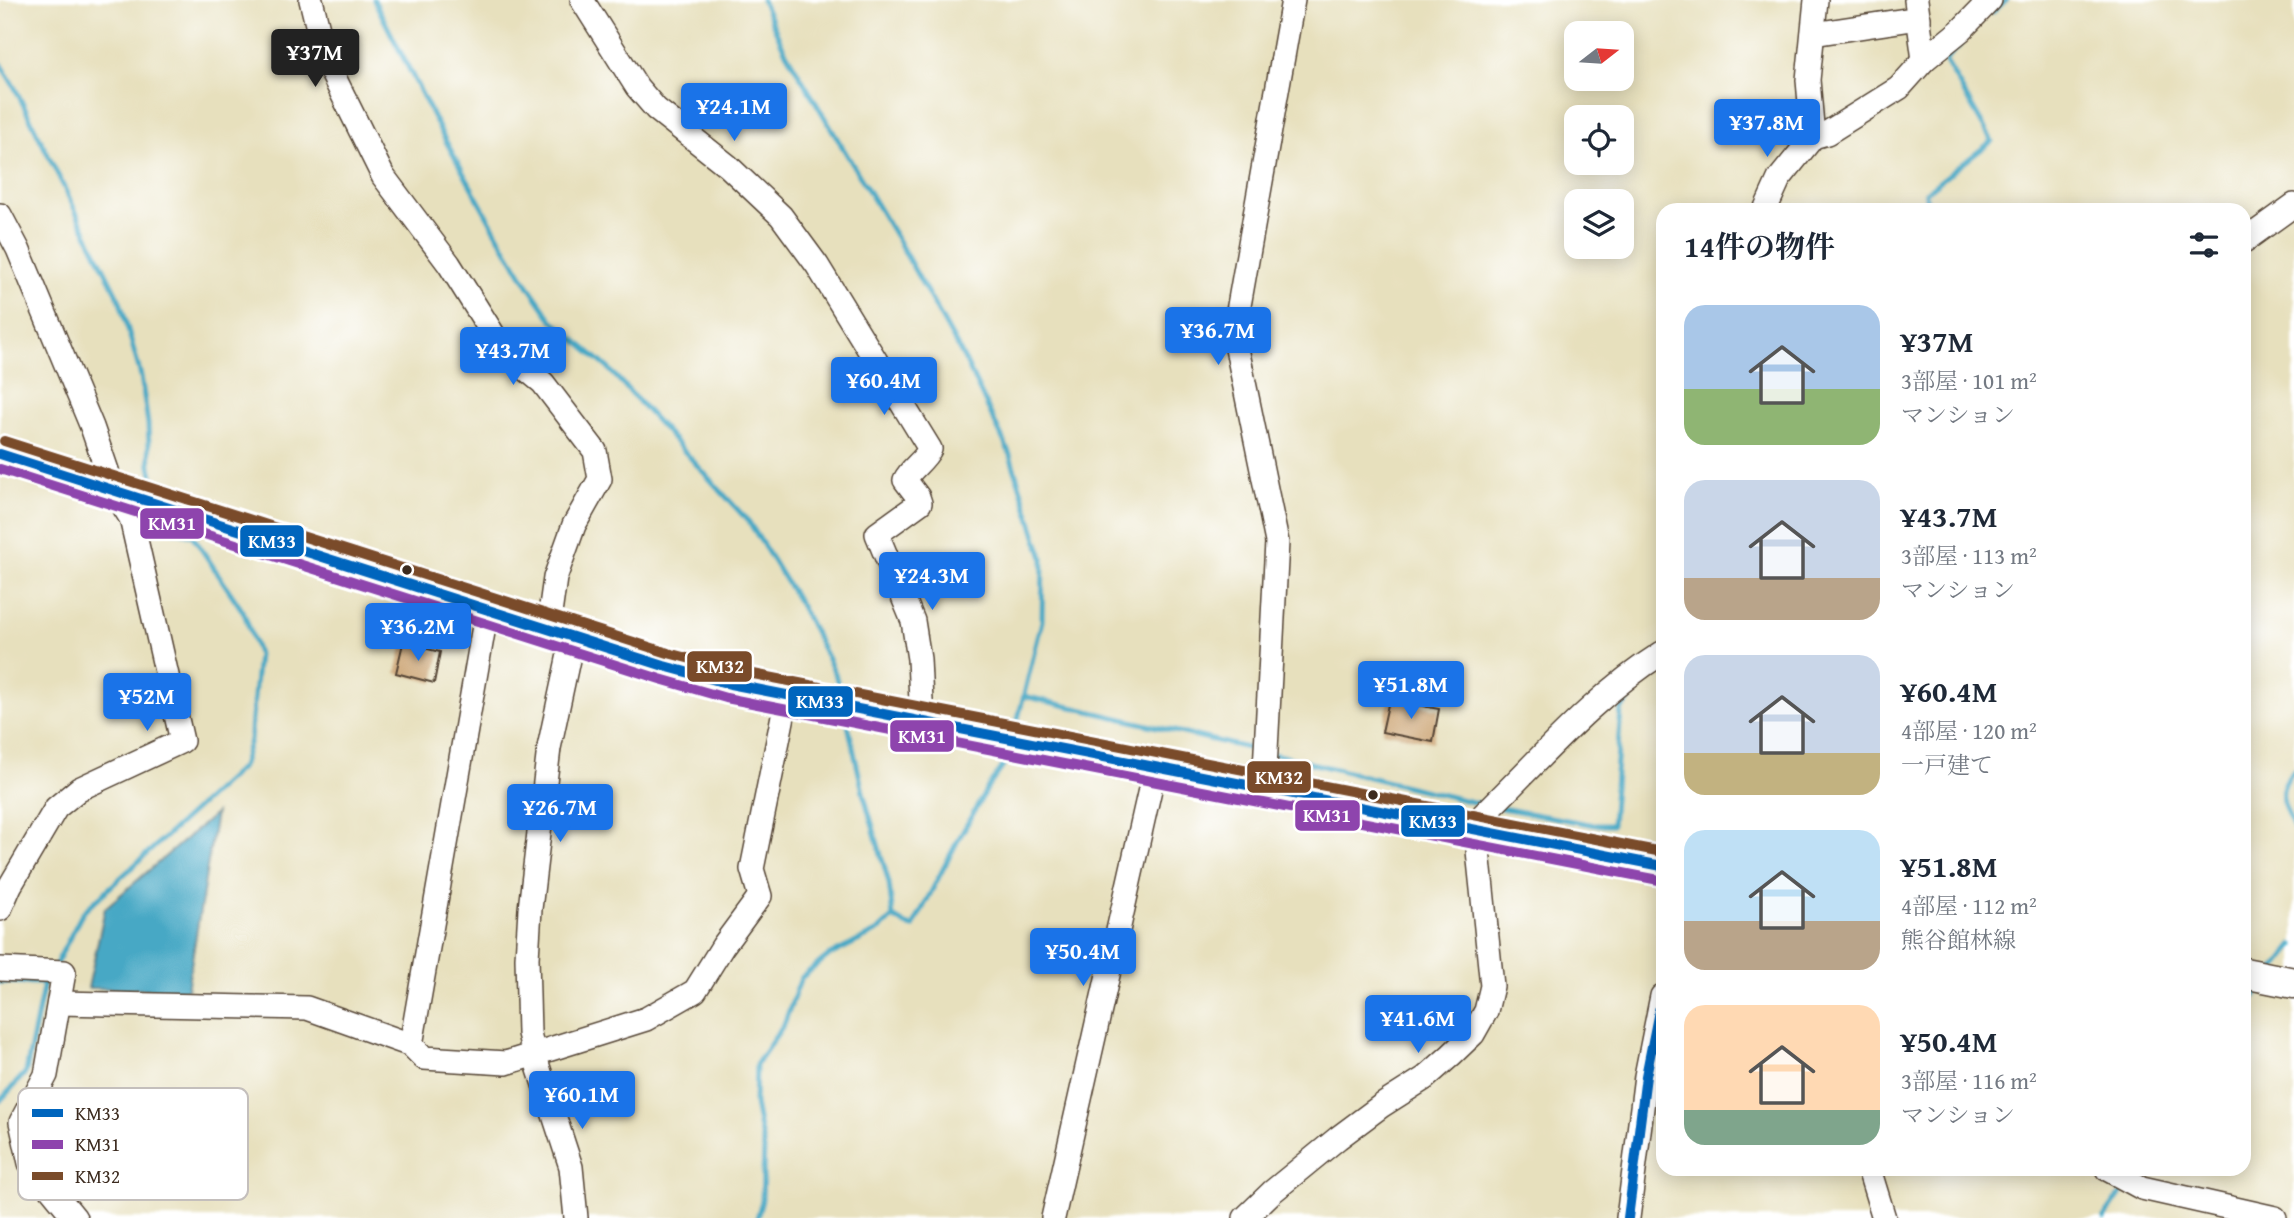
<!DOCTYPE html>
<html lang="ja">
<head>
<meta charset="utf-8">
<style>
	body { margin:0; font-family:"Gentium Book Plus","Noto Serif JP",serif; background:#f2f2f3; color:#1f2937; height:100vh; display:flex; flex-direction:column; font-size:26px; white-space:nowrap }
	* { box-sizing:border-box; margin:0 }
	p { font-size:23px; color:#747a83 }
	.icon { flex:none; width:38px; height:38px; fill:none; stroke:currentColor; stroke-width:2; stroke-linecap:round; stroke-linejoin:round }
	.map { position:relative; flex:1; overflow:hidden }
	.drawer { position:absolute; left:1656px; top:203px; width:595px; height:973px; display:flex; flex-direction:column; background:#fff; border-radius:21px; box-shadow:0 4px 18px #0003 }
	.drawer>* { flex:none }
	.needle { width:46px; rotate:73deg }
	.controls { position:absolute; left:1564px; top:21px; display:grid; gap:14px }
	.controls a { display:grid; place-items:center; width:70px; height:70px; border-radius:14px; background:#fff; box-shadow:0 4px 18px #0003; font-size:35px }
	.price { position:absolute; translate:-50% -60px; padding:0 16px; border-radius:7px; background:#1a73e8; color:#fff; font-size:23px; line-height:46px; filter:drop-shadow(0 2px 4px #0008) }
	.price::after { content:''; position:absolute; left:50%; top:42px; width:21px; height:16px; margin-left:-10px; background:inherit; clip-path:polygon(0 0,100% 0,50% 100%) }
	.price.on { background:#222; color:#fff }
	ul { padding:0; list-style:none }
	li { display:flex; align-items:center; gap:21px; height:175px; padding:0 28px }
	li span { display:grid; place-items:center; flex:none; width:196px; height:140px; border-radius:21px; color:#555 }
	li>.icon { margin-inline-start:auto }
	span .icon { width:84px; height:84px; fill:#fffc; stroke-width:1 }
	li b { font-size:30px }
	h2 { display:flex; justify-content:space-between; align-items:center; height:84px; padding:0 28px; font-size:30px }
	.map>svg:first-child { display:block }
	.water { fill:#46a8c5; stroke:#406972; stroke-width:2 }
	.lines { fill:none; stroke-linecap:round; stroke-linejoin:round }
	.stream { stroke:#46a8c5; stroke-width:5 }
	.building { fill:#cca574 }
	.minor-casing { stroke:#554536; stroke-width:26 }
	.major-casing { stroke:#554536; stroke-width:33 }
	.minor { stroke:#fff; stroke-width:23 }
	.major { stroke:#fff; stroke-width:30 }
	.bus-1-casing { stroke:#fff; stroke-width:16 }
	.bus-2-casing { stroke:#fff; stroke-width:16 }
	.bus-3-casing { stroke:#fff; stroke-width:16 }
	.bus-1 { stroke:#0065bd; stroke-width:10 }
	.bus-2 { stroke:#8e44ad; stroke-width:10 }
	.bus-3 { stroke:#7a4b2a; stroke-width:10 }
	.bus-dot { fill:#3b2a1e; stroke:#fff; stroke-width:2.5 }
	.key { fill:#fff; stroke:#c4bfbc; stroke-width:2 }
	.key-label { font-size:19px; fill:#3b2a1e }
	.line-badge { stroke:#fff; stroke-width:2.5 }
	.badge-label { font-size:19px; text-anchor:middle; font-weight:bold; fill:#fff }
</style>
</head>
<body>
<div class="map">
<svg width="2294" height="1218" viewBox="0 0 2294 1218">
	<rect width="100%" height="100%" fill="#fff"/>
	<filter id="ink" filterUnits="userSpaceOnUse"><feTurbulence type="fractalNoise" baseFrequency=".0143" numOctaves="2"/><feDisplacementMap in="SourceGraphic" scale="14" xChannelSelector="R" yChannelSelector="G"/><feConvolveMatrix kernelMatrix="1 2 1 2 8 2 1 2 1" color-interpolation-filters="sRGB"/></filter>
	<filter id="wash" filterUnits="userSpaceOnUse"><feTurbulence type="fractalNoise" baseFrequency=".00686" numOctaves="4" result="noise"/><feDisplacementMap in="SourceGraphic" scale="28" xChannelSelector="R" yChannelSelector="G"/><feGaussianBlur stdDeviation="1.57" result="paint"/><feColorMatrix in="noise" values="0 0 0 0 0 0 0 0 0 0 0 0 0 0 0 0 0 1.4 0 .05"/><feComposite in="paint" operator="in"/></filter>
	<g filter="url(#wash)">
		<rect width="100%" height="100%" fill="#e7e0bd"/>
		<path class="water" d="M216 813 187 990 88 988 105 908Z"/>
		<g class="lines">
			<g class="stream">
				<path d="M374 0 443 136 500 239 529 287 552 320 608 368 749 522 801 606 835 673 841 697"/>
				<path d="M762 0 784 49 900 244 966 362 1009 452 1043 558 1042 621 1015 731"/>
				<path d="M1993 12 2006 0"/>
				<path d="M0 63 15 88 120 301 141 376 148 424 150 466 156 493"/>
				<path d="M1928 210 1926 192 1992 141 1945 60 1961 44"/>
				<path d="M1024 696 1260 751"/>
				<path d="M846 716 863 792 889 883 893 917"/>
				<path d="M1273 754 1485 805"/>
				<path d="M2294 770C2275 791 2283 804 2294 828"/>
				<path d="M1501 808 1595 825H1612L1621 710 1646 676"/>
				<path d="M893 917 906 925 913 927 958 840 988 787 1002 768 1009 750"/>
				<path d="M56 964 83 912 242 767 250 740 258 654 244 613 192 535 163 528 161 516"/>
				<path d="M2274 970 2294 945"/>
				<path d="M0 982 44 983"/>
				<path d="M2244 1012 2262 986"/>
				<path d="M0 1101 26 1072 44 983 47 979"/>
				<path d="M757 1218 762 1200 764 1149 755 1104 756 1065 784 1024 801 978 828 956 878 931 893 917"/>
				<path d="M2104 1218 2126 1186"/>
			</g>
		</g>
		<g id="blocks">
			<g class="building">
				<path d="M403 643 440 652 434 683 396 673Z"/>
				<path d="M1389 700 1439 709 1433 742 1382 732Z"/>
			</g>
		</g>
	</g>
	<g filter="url(#ink)">
		<use href="#blocks" fill-opacity="0" stroke="#554536" stroke-width="2"/>
		<g class="lines">
			<defs>
				<g id="minor">
					<path d="M311 0 326 61 383 176 449 264 503 350 543 383 595 451 600 479 574 525 555 578 548 628"/>
					<path d="M582 0 637 87 656 109 728 166 781 216 817 265 930 449C924 461 911 468 905 480L918 497 920 503 877 534 913 621 919 659 922 722"/>
					<path d="M1916 0 1924 60"/>
					<path d="M1813 34 1919 18"/>
					<path d="M1813 137 1808 80 1816 0"/>
					<path d="M1765 210 1779 179 1813 137 1827 133 1899 88 1924 60 1961 30 1990 0"/>
					<path d="M0 215 18 249 92 427 114 491 131 518 182 741 79 789 56 808 10 886 0 909"/>
					<path d="M2244 241 2294 205"/>
					<path d="M573 636 549 748 530 909 527 958 529 1033 534 1054 571 1167 576 1218"/>
					<path d="M1264 788 1277 542 1234 334 1293 0"/>
					<path d="M0 969 64 972 46 1075 21 1122 30 1163 75 1218"/>
					<path d="M59 1003 307 1008 411 1045 424 1058 506 1063 646 1019 695 991 723 946 760 896 752 869 787 696"/>
					<path d="M411 1045 487 609"/>
					<path d="M1869 1169 1884 1218"/>
					<path d="M2107 1169 2142 1188 2275 1218"/>
					<path d="M1053 1218 1155 767"/>
					<path d="M1245 1218 1272 1192 1338 1138 1381 1106 1425 1078 1451 1055 1473 1034 1486 1011 1492 986 1476 831 1483 815C1540 759 1595 695 1662 653"/>
					<path d="M1628 1218 1646 1076 1662 996"/>
				</g>
				<g id="major">
					<path d="M0 454 664 666 730 684 1476 831 1662 866"/>
					<path d="M2244 973 2294 983"/>
				</g>
			</defs>
			<use href="#minor" class="minor-casing"/>
			<use href="#major" class="major-casing"/>
			<use href="#minor" class="minor"/>
			<use href="#major" class="major"/>
			<defs>
				<g id="bus-1">
					<path d="M0 454 664 666 730 684 1662 866"/>
					<path d="M1628 1218 1646 1076 1662 996"/>
				</g>
				<path id="bus-2" d="M0 469 660 679 726 698 1659 880"/>
				<path id="bus-3" d="M4 441 668 653 733 670 1662 852"/>
			</defs>
			<use href="#bus-1" class="bus-1-casing"/>
			<use href="#bus-2" class="bus-2-casing"/>
			<use href="#bus-3" class="bus-3-casing"/>
			<use href="#bus-1" class="bus-1"/>
			<use href="#bus-2" class="bus-2"/>
			<use href="#bus-3" class="bus-3"/>
		</g>
	</g>
	<g class="bus-dot">
		<circle cx="407" cy="570" r="6"/>
		<circle cx="1373" cy="795" r="6"/>
	</g>
	<rect x="18" y="1088" width="230" height="112" rx="10" class="key"/>
	<rect x="32" y="1109" width="31" height="8" fill="#0065bd"/>
	<rect x="32" y="1140" width="31" height="9" fill="#8e44ad"/>
	<rect x="32" y="1172" width="31" height="8" fill="#7a4b2a"/>
	<g class="key-label">
		<text x="75" y="1120">KM33</text>
		<text x="75" y="1151">KM31</text>
		<text x="75" y="1183">KM32</text>
	</g>
	<g class="line-badge">
		<rect x="139" y="507" width="66" height="33" rx="7" fill="#8e44ad"/>
		<rect x="239" y="524" width="66" height="34" rx="7" fill="#0065bd"/>
		<rect x="686" y="650" width="67" height="33" rx="7" fill="#7a4b2a"/>
		<rect x="787" y="685" width="67" height="33" rx="7" fill="#0065bd"/>
		<rect x="889" y="719" width="66" height="34" rx="7" fill="#8e44ad"/>
		<rect x="1246" y="760" width="66" height="34" rx="7" fill="#7a4b2a"/>
		<rect x="1294" y="799" width="67" height="33" rx="7" fill="#8e44ad"/>
		<rect x="1400" y="804" width="66" height="34" rx="7" fill="#0065bd"/>
	</g>
	<g class="badge-label">
		<text x="172" y="530">KM31</text>
		<text x="272" y="548">KM33</text>
		<text x="720" y="673">KM32</text>
		<text x="820" y="708">KM33</text>
		<text x="922" y="743">KM31</text>
		<text x="1279" y="784">KM32</text>
		<text x="1327" y="822">KM31</text>
		<text x="1433" y="828">KM33</text>
	</g>
</svg>
<div class="controls">
<a><svg class="needle" viewBox="-14 -14 28 28"><path d="M0-13l5 13h-10z" fill="#e53935"/><path d="M0 13l5-13h-10z" fill="#747a83"/></svg></a>
<a><svg class="icon" aria-label="locate" viewBox="0 0 24 24"><circle cx="12" cy="12" r="6"/><path d="M12 2v4M12 18v4M2 12h4M18 12h4"/></svg></a>
<a><svg class="icon" aria-label="layers" viewBox="0 0 24 24"><path d="M12 4l9 5-9 5-9-5zM3 14l9 5 9-5"/></svg></a>
</div>
<b class="price on" style="left:315px;top:89px">¥37M</b>
<b class="price" style="left:734px;top:143px">¥24.1M</b>
<b class="price" style="left:1767px;top:159px">¥37.8M</b>
<b class="price" style="left:1218px;top:367px">¥36.7M</b>
<b class="price" style="left:513px;top:387px">¥43.7M</b>
<b class="price" style="left:884px;top:417px">¥60.4M</b>
<b class="price" style="left:932px;top:612px">¥24.3M</b>
<b class="price" style="left:418px;top:663px">¥36.2M</b>
<b class="price" style="left:1411px;top:721px">¥51.8M</b>
<b class="price" style="left:147px;top:733px">¥52M</b>
<b class="price" style="left:560px;top:844px">¥26.7M</b>
<b class="price" style="left:1083px;top:988px">¥50.4M</b>
<b class="price" style="left:1418px;top:1055px">¥41.6M</b>
<b class="price" style="left:582px;top:1131px">¥60.1M</b>
<section class="drawer">
<h2>14件の物件<svg class="icon" aria-label="filters" viewBox="0 0 24 24"><path d="M4 7h16M4 17h16"/><circle cx="9" cy="7" r="2"/><circle cx="15" cy="17" r="2"/></svg></h2>
<ul>
<li><span style="background:linear-gradient(#a9c7e8 60%,#8fb573 0)"><svg class="icon" aria-label="home" viewBox="0 0 24 24"><path d="M3 11l9-7 9 7M6 9v11h12V9"/></svg></span><div><b>¥37M</b><p>3部屋 · 101 m²</p><p>マンション</p></div></li>
<li><span style="background:linear-gradient(#c9d6e8 70%,#b9a48a 0)"><svg class="icon" aria-label="home" viewBox="0 0 24 24"><path d="M3 11l9-7 9 7M6 9v11h12V9"/></svg></span><div><b>¥43.7M</b><p>3部屋 · 113 m²</p><p>マンション</p></div></li>
<li><span style="background:linear-gradient(#c9d6e8 70%,#c2b280 0)"><svg class="icon" aria-label="home" viewBox="0 0 24 24"><path d="M3 11l9-7 9 7M6 9v11h12V9"/></svg></span><div><b>¥60.4M</b><p>4部屋 · 120 m²</p><p>一戸建て</p></div></li>
<li><span style="background:linear-gradient(#bfe0f5 65%,#b9a48a 0)"><svg class="icon" aria-label="home" viewBox="0 0 24 24"><path d="M3 11l9-7 9 7M6 9v11h12V9"/></svg></span><div><b>¥51.8M</b><p>4部屋 · 112 m²</p><p>熊谷館林線</p></div></li>
<li><span style="background:linear-gradient(#ffd9b3 75%,#7fa58c 0)"><svg class="icon" aria-label="home" viewBox="0 0 24 24"><path d="M3 11l9-7 9 7M6 9v11h12V9"/></svg></span><div><b>¥50.4M</b><p>3部屋 · 116 m²</p><p>マンション</p></div></li>
</ul>
</section>
</div>
</body>
</html>
